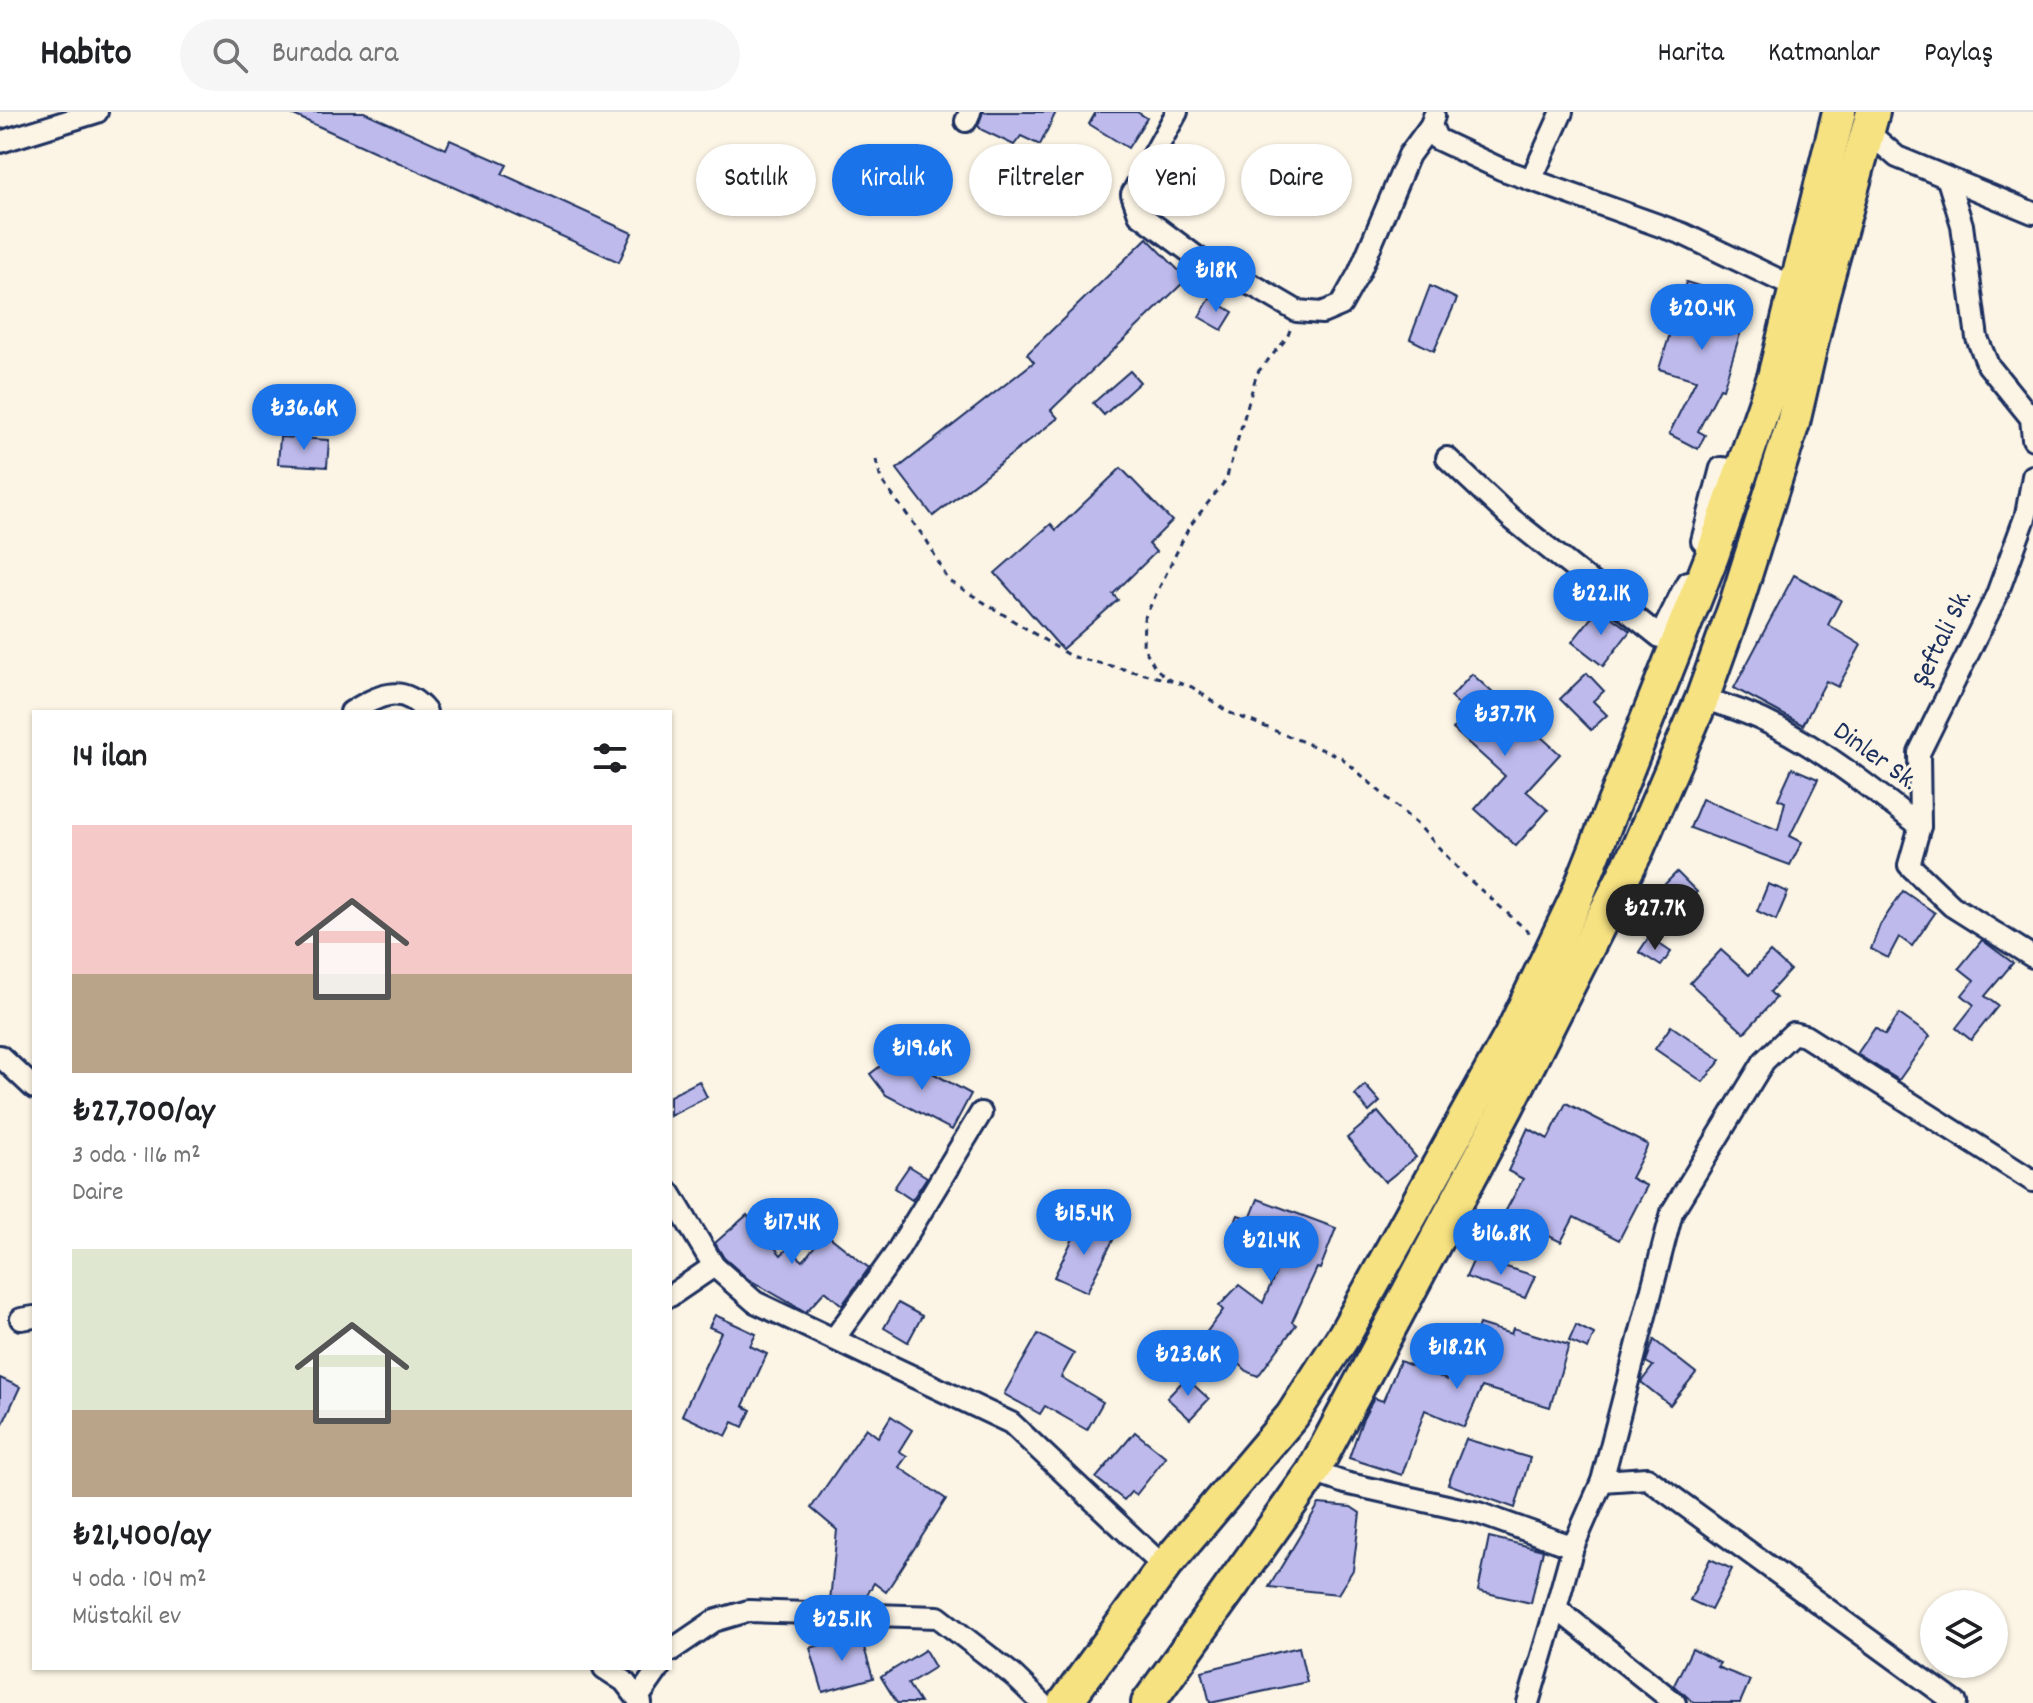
<!DOCTYPE html>
<html lang="tr">
<head>
<meta charset="utf-8">
<style>
	body { margin:0; font-family:Dekko,sans-serif; background:#f6f6f6; color:#202124; height:100vh; display:flex; flex-direction:column; font-size:30px; white-space:nowrap }
	* { box-sizing:border-box; margin:0 }
	p { font-size:26px; color:#757577 }
	.icon { flex:none; width:44px; height:44px; fill:none; stroke:currentColor; stroke-width:2; stroke-linecap:round; stroke-linejoin:round }
	.map { position:relative; flex:1; overflow:hidden }
	.drawer { position:absolute; left:32px; top:598px; width:640px; height:960px; display:flex; flex-direction:column; background:#fff; border-radius:0px; box-shadow:0 2px 6px #0004 }
	.drawer>* { flex:none }
	.guide { position:absolute; left:696px; top:32px; width:760px; height:72px; display:flex; gap:16px }
	.fabs { position:absolute; left:1920px; top:1478px; display:grid; gap:16px }
	.fabs a { display:grid; place-items:center; width:88px; height:88px; border-radius:50%; background:#fff; box-shadow:0 2px 6px #0004; font-size:40px }
	.price { position:absolute; translate:-50% -68px; padding:0 18px; border-radius:28px; background:#1a73e8; color:#fff; font-size:26px; line-height:52px; filter:drop-shadow(0 2px 4px #0008) }
	.price::after { content:''; position:absolute; left:50%; top:48px; width:24px; height:18px; margin-left:-12px; background:inherit; clip-path:polygon(0 0,100% 0,50% 100%) }
	.price.selected { background:#222; color:#fff }
	ul { padding:0; list-style:none }
	li { display:grid; align-content:center; gap:16px; height:424px; padding:0 40px }
	li span { display:grid; place-items:center; height:248px; border-radius:0px; color:#555 }
	li>.icon { margin-inline-start:auto }
	span .icon { width:144px; height:144px; fill:#fffc; stroke-width:1 }
	li b { font-size:34px }
	h2 { display:flex; justify-content:space-between; align-items:center; height:96px; padding:0 40px; font-size:34px }
	.pill { padding:0 28px; border-radius:36px; background:#fff; box-shadow:0 2px 6px #0004; font-size:28px; line-height:72px }
	.pill.selected { background:#1a73e8; color:#fff }
	header { display:flex; align-items:center; gap:48px; box-sizing:border-box; height:112px; padding:0 40px; background:#fff; border-bottom:2px solid #e0e0e0 }
	header strong { font-size:38px }
	nav { display:flex; gap:44px; margin-inline-start:auto; font-size:28px }
	.search { width:560px; height:72px; background:#f6f6f6; display:flex; align-items:center; gap:20px; box-sizing:border-box; padding:0 28px; border-radius:44px; color:#757577; font-size:30px }
	.map>svg:first-child { display:block }
	.building { fill:#bebaec; stroke:#1b2f5e; stroke-width:2 }
	.lines { fill:none; stroke-linecap:round; stroke-linejoin:round }
	.minor-casing { stroke:#1b2f5e; stroke-width:26 }
	.trunk-casing { stroke:#1b2f5e; stroke-width:38 }
	.path { stroke:#1b2f5e; stroke-width:3; stroke-dasharray:6 6; stroke-linecap:butt }
	.minor { stroke:#fcf5e5; stroke-width:20 }
	.trunk { stroke:#f7e281; stroke-width:32 }
	.labels { text-anchor:middle; dominant-baseline:central; stroke-width:6; stroke-linejoin:round; paint-order:stroke }
	.street-label { font-size:28px; fill:#1b2f5e; stroke:#fcf5e5 }
</style>
</head>
<body>
<header>
<strong>Habito</strong>
<div class="search"><svg class="icon" aria-label="search" viewBox="0 0 24 24"><circle cx="10" cy="10" r="6"/><path d="M15 15l6 6"/></svg>Burada ara</div>
<nav><a>Harita</a><a>Katmanlar</a><a>Paylaş</a></nav>
</header>
<div class="map">
<svg width="2033" height="1591" viewBox="0 0 2033 1591">
	<rect width="100%" height="100%" fill="#fcf5e5"/>
	<filter id="ink" filterUnits="userSpaceOnUse"><feTurbulence type="fractalNoise" baseFrequency=".0125" numOctaves="2"/><feDisplacementMap in="SourceGraphic" scale="16" xChannelSelector="R" yChannelSelector="G"/><feConvolveMatrix kernelMatrix="1 2 1 2 8 2 1 2 1" color-interpolation-filters="sRGB"/></filter>
	<g filter="url(#ink)">
		<g class="building">
			<path d="M287 0H364L446 37 450 28 507 53 502 62 632 121 619 150Z"/>
			<path d="M983 0H1056L1040 33 1021 24 1014 33 982 18 978 14Z"/>
			<path d="M1096 0H1137L1147 6 1128 36 1089 12Z"/>
			<path d="M1147 126 1187 167 1051 298 1058 306 933 404 897 357 1034 250 1027 242Z"/>
			<path d="M1686 170 1750 190 1723 277 1720 276 1698 319 1705 323 1698 337 1669 322 1696 268 1659 257Z"/>
			<path d="M1430 174 1457 187 1434 239 1410 227Z"/>
			<path d="M1210 186 1233 200 1222 218 1199 205Z"/>
			<path d="M1130 259 1140 270 1104 303 1093 291Z"/>
			<path d="M280 325 329 328 327 355 278 352Z"/>
			<path d="M1121 356 1172 409 1149 432 1156 440 1113 482 1118 488 1062 537 995 461 1051 412 1056 418Z"/>
			<path d="M1794 463 1841 488 1828 513 1861 533 1838 575 1826 569 1803 613 1734 576Z"/>
			<path d="M1599 496 1630 519 1603 554 1572 530Z"/>
			<path d="M1587 561 1604 579 1593 589 1607 603 1591 618 1560 587Z"/>
			<path d="M1472 562 1560 642 1526 679 1548 698 1516 734 1475 697 1505 664 1453 617 1468 601 1451 585Z"/>
			<path d="M1792 656 1818 667 1790 724 1802 730 1790 753 1690 716 1702 687 1778 718 1785 690 1778 687Z"/>
			<path d="M1677 760 1697 780 1672 804 1653 784Z"/>
			<path d="M1768 772 1788 780 1776 808 1757 799Z"/>
			<path d="M1903 779 1935 801 1912 834 1899 825 1888 846 1871 837 1880 813Z"/>
			<path d="M1649 825 1671 840 1661 854 1639 840Z"/>
			<path d="M1982 828 2013 851 1985 884 1998 894 1971 928 1956 916 1974 893 1962 883 1974 868 1959 856Z"/>
			<path d="M1721 838 1749 863 1770 840 1790 858 1770 880 1776 886 1744 921 1690 871Z"/>
			<path d="M1899 902 1930 924 1899 968 1857 942 1875 916 1885 923Z"/>
			<path d="M1671 914 1721 948 1703 970 1655 937Z"/>
			<path d="M891 946 900 959 909 948 971 982 952 1018 886 983 870 962Z"/>
			<path d="M699 969 707 985 670 1004V984Z"/>
			<path d="M1365 973 1380 990 1369 1000 1355 983Z"/>
			<path d="M1566 991 1648 1033 1631 1066 1647 1074 1619 1128 1574 1105 1561 1130 1504 1102 1523 1067 1508 1059 1528 1016 1548 1027Z"/>
			<path d="M1378 1000 1416 1045 1385 1070 1347 1026Z"/>
			<path d="M909 1054 927 1065 912 1088 894 1076Z"/>
			<path d="M1258 1087 1336 1116 1320 1157 1317 1156 1292 1210 1296 1213 1258 1264 1248 1260 1206 1221 1223 1198 1219 1194 1239 1173 1263 1191 1283 1143 1229 1126 1238 1103 1250 1107Z"/>
			<path d="M747 1103 781 1143 788 1136 803 1149 825 1121 869 1156 842 1193 825 1179 806 1200 748 1167 724 1146 715 1131Z"/>
			<path d="M1081 1110 1114 1126 1087 1180 1054 1165Z"/>
			<path d="M1475 1145 1535 1164 1525 1186 1466 1165Z"/>
			<path d="M898 1191 922 1204 908 1230 884 1216Z"/>
			<path d="M715 1203 756 1222 750 1234 767 1242 743 1294 751 1298 743 1315 733 1310 726 1324 682 1303 721 1220 709 1215Z"/>
			<path d="M1479 1212 1511 1222 1513 1216 1569 1233 1550 1295 1482 1275 1464 1315 1425 1298 1402 1363 1349 1346 1362 1309 1374 1286 1383 1289 1400 1249 1447 1268 1461 1223 1474 1227Z"/>
			<path d="M1576 1213 1594 1222 1588 1237 1569 1229Z"/>
			<path d="M1038 1222 1074 1242 1061 1265 1103 1290 1087 1318 1045 1294 1040 1302 1004 1282Z"/>
			<path d="M1654 1228 1696 1261 1670 1293 1641 1270 1653 1254 1646 1250Z"/>
			<path d="M0 1266 20 1275 0 1318Z"/>
			<path d="M1186 1266 1209 1287 1190 1307 1167 1286Z"/>
			<path d="M891 1304 912 1318 899 1339 907 1344 899 1355 946 1387 886 1480 874 1471 863 1490 830 1489 837 1418 811 1396 866 1316 878 1325Z"/>
			<path d="M1135 1320 1166 1345 1136 1383 1131 1380 1124 1388 1096 1366Z"/>
			<path d="M1466 1327 1530 1346 1515 1396 1448 1372Z"/>
			<path d="M1319 1392 1351 1395 1360 1401 1353 1458 1338 1482 1269 1475Z"/>
			<path d="M1489 1425 1543 1438 1531 1491 1478 1479Z"/>
			<path d="M1710 1447 1732 1457 1711 1498 1690 1488Z"/>
			<path d="M860 1522 873 1566 823 1580 810 1536Z"/>
			<path d="M1299 1535 1307 1570 1210 1591 1202 1559Z"/>
			<path d="M1692 1537 1720 1551 1717 1555 1750 1568 1740 1591H1694L1674 1573Z"/>
			<path d="M925 1538 935 1555 908 1572 920 1591H897L881 1565Z"/>
		</g>
		<g class="lines">
			<defs>
				<g id="minor">
					<path d="M1177 0 1132 82 1139 102 1210 155 1256 175 1297 199 1322 201 1341 193 1359 161 1409 43 1431 13"/>
					<path d="M1434 4 1431 13 1437 27 1501 57 1683 122 1794 175"/>
					<path d="M966 9 970 0"/>
					<path d="M1868 20 1897 45 2033 101"/>
					<path d="M0 30 97 0"/>
					<path d="M1531 68 1562 0"/>
					<path d="M1948 68 1962 113 1977 226 1988 253 2031 306 2033 327"/>
					<path d="M1447 346 1512 407 1660 525 1687 470"/>
					<path d="M2033 364 2026 403 1996 485 1919 641 1920 714 1909 753 1952 794 2033 845"/>
					<path d="M1702 429 1721 356 1742 358"/>
					<path d="M1702 587C1787 607 1852 662 1920 714"/>
					<path d="M351 600C378 584 402 570 426 600"/>
					<path d="M0 944 34 976"/>
					<path d="M670 1081 714 1154 755 1190 1011 1311 1164 1455"/>
					<path d="M670 1184 714 1154"/>
					<path d="M21 1207 34 1205"/>
					<path d="M834 1227 896 1141 981 1001"/>
					<path d="M1313 1360 1345 1371 1478 1401 1573 1435 1556 1496 1675 1591"/>
					<path d="M1602 1369 1647 1366 1956 1591"/>
					<path d="M1573 1435 1602 1369 1672 1100 1764 949 1793 921 1805 924 2033 1069"/>
					<path d="M670 1539 714 1509 748 1499 938 1505 1013 1563 1042 1591"/>
					<path d="M604 1556 624 1569 641 1591"/>
					<path d="M638 1586 659 1556"/>
					<path d="M1528 1591 1556 1496"/>
				</g>
				<g id="trunk">
					<path d="M1065 1591 1164 1455 1292 1304 1345 1222 1511 923 1575 789 1712 444 1774 265 1839 0"/>
					<path d="M1148 1591 1313 1360 1507 995 1637 738 1702 587 1736 492 1793 311 1822 185 1873 0"/>
				</g>
			</defs>
			<use href="#minor" class="minor-casing"/>
			<use href="#trunk" class="trunk-casing"/>
			<g class="path">
				<path d="M1290 218 1287 226 1257 261 1226 368 1189 415 1144 507 1143 534 1156 557 1172 569 1192 575 1228 600 1341 645 1421 716 1464 763 1531 822"/>
				<path d="M876 348 881 368 927 429 948 468 1070 544 1169 568"/>
			</g>
			<use href="#minor" class="minor"/>
			<use href="#trunk" class="trunk"/>
		</g>
	</g>
	<g class="labels">
		<g class="street-label">
			<text transform="translate(1944 527) rotate(-64)">Şeftali Sk.</text>
			<text transform="translate(1874 646) rotate(36)">Dinler Sk.</text>
		</g>
	</g>
</svg>
<div class="fabs">
<a><svg class="icon" aria-label="layers" viewBox="0 0 24 24"><path d="M12 4l9 5-9 5-9-5zM3 14l9 5 9-5"/></svg></a>
</div>
<b class="price" style="left:1216px;top:202px">₺18K</b>
<b class="price" style="left:1702px;top:240px">₺20.4K</b>
<b class="price" style="left:304px;top:340px">₺36.6K</b>
<b class="price" style="left:1601px;top:525px">₺22.1K</b>
<b class="price" style="left:1505px;top:646px">₺37.7K</b>
<b class="price selected" style="left:1655px;top:840px">₺27.7K</b>
<b class="price" style="left:922px;top:980px">₺19.6K</b>
<b class="price" style="left:1084px;top:1145px">₺15.4K</b>
<b class="price" style="left:792px;top:1154px">₺17.4K</b>
<b class="price" style="left:1501px;top:1165px">₺16.8K</b>
<b class="price" style="left:1271px;top:1172px">₺21.4K</b>
<b class="price" style="left:1457px;top:1279px">₺18.2K</b>
<b class="price" style="left:1188px;top:1286px">₺23.6K</b>
<b class="price" style="left:842px;top:1551px">₺25.1K</b>
<div class="guide">
<a class="pill">Satılık</a>
<a class="pill selected">Kiralık</a>
<a class="pill">Filtreler</a>
<a class="pill">Yeni</a>
<a class="pill">Daire</a>
</div>
<section class="drawer">
<h2>14 ilan<svg class="icon" aria-label="filters" viewBox="0 0 24 24"><path d="M4 7h16M4 17h16"/><circle cx="9" cy="7" r="2"/><circle cx="15" cy="17" r="2"/></svg></h2>
<ul>
<li><span style="background:linear-gradient(#f6c9c9 60%,#b9a48a 0)"><svg class="icon" aria-label="home" viewBox="0 0 24 24"><path d="M3 11l9-7 9 7M6 9v11h12V9"/></svg></span><div><b>₺27,700/ay</b><p>3 oda · 116 m²</p><p>Daire</p></div></li>
<li><span style="background:linear-gradient(#dfe7d0 65%,#b9a48a 0)"><svg class="icon" aria-label="home" viewBox="0 0 24 24"><path d="M3 11l9-7 9 7M6 9v11h12V9"/></svg></span><div><b>₺21,400/ay</b><p>4 oda · 104 m²</p><p>Müstakil ev</p></div></li>
</ul>
</section>
</div>
</body>
</html>
